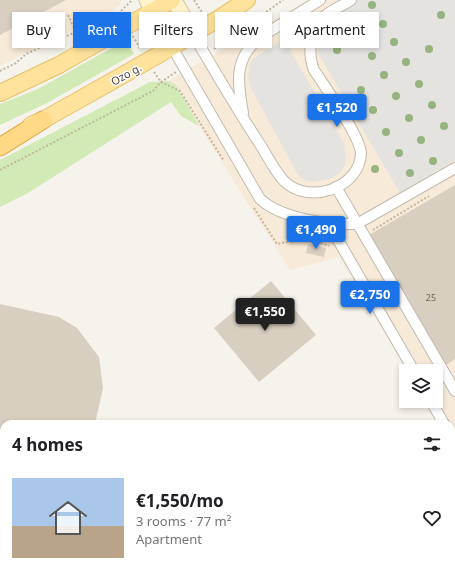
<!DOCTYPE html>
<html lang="en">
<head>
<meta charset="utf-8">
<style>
	body { margin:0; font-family:"Noto Sans",sans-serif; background:#f6f6f6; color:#202124; height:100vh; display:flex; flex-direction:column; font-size:15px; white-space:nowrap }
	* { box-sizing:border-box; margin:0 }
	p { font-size:13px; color:#757577 }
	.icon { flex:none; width:22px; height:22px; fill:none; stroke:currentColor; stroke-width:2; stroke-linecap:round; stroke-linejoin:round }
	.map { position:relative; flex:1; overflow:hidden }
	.sheet { position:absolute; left:0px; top:420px; width:455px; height:156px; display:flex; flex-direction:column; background:#fff; border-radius:12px 12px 0 0; box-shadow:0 2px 6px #0003 }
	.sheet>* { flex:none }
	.banner { position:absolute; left:12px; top:12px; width:431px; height:36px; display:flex; gap:8px }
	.fabs { position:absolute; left:399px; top:364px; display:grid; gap:8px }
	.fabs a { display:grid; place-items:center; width:44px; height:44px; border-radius:0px; background:#fff; box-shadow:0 2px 6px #0003; font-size:20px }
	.price { position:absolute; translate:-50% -34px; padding:0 9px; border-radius:4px; background:#1a73e8; color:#fff; font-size:13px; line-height:26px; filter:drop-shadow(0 1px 2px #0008) }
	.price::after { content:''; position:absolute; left:50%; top:24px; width:12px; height:9px; margin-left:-6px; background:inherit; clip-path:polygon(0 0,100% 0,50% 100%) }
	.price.selected { background:#222; color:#fff }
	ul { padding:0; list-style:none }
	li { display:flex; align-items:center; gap:12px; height:100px; padding:0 12px }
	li+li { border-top:1px solid #e0e0e0 }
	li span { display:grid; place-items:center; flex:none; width:112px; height:80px; border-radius:0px; color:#555 }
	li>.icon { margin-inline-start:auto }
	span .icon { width:48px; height:48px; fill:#fffc; stroke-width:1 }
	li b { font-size:17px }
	h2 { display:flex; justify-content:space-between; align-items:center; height:48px; padding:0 12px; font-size:17px }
	.chip { padding:0 14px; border-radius:0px; background:#fff; box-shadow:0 2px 6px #0003; font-size:14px; line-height:36px }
	.chip.selected { background:#1a73e8; color:#fff }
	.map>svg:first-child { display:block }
	.commercial { fill:#f7ead8 }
	.green { fill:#d2eab5 }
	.parking { fill:#e5e3e0 }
	.building { fill:#d8cfc1 }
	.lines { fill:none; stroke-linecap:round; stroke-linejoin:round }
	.minor-casing { stroke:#c2bbae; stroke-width:12 }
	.secondary-casing { stroke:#d6c79b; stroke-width:17 }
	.primary-casing { stroke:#e6c16a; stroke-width:18 }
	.trunk-casing { stroke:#e0a43c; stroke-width:19 }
	.path { stroke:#c4b79f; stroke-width:2; stroke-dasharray:2 2; stroke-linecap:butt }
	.minor { stroke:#fff; stroke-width:10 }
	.secondary { stroke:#fff3cd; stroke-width:15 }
	.primary { stroke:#ffe39c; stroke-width:16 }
	.trunk { stroke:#ffd985; stroke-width:17 }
	.tree { fill:#97b381 }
	.labels { text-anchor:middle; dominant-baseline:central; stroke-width:3; stroke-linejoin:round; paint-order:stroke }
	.number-label { font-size:9px; fill:#6e675b }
	.street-label { font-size:11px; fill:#4b4439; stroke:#fff }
</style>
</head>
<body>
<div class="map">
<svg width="455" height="576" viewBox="0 0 455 576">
	<rect width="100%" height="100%" fill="#f6f3ec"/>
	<g class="commercial">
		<path d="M0 0H121L120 5 115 9 0 66Z"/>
		<path d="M308 0H455V450L451 443V424H439L426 401H436V371H408L339 257 290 270 199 126 176 85 168 81Z"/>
	</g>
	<g class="green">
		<path d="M126 40 134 54 47 103 0 125V104L36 90Z"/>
		<path d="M168 81 176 85 199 126 181 116 171 102 28 193 0 207V160L150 82Z"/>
	</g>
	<g class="parking">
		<path d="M357 0H455V160L400 193 318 53V37L319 30 327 19Z"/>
		<path d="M291 35 290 44 291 52 344 143 346 160 344 167 340 173 330 179 312 182 303 179 297 173 252 90 248 80 250 63 254 58Z"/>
	</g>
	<g class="building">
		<path d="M0 0H66L0 35Z"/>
		<path d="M455 185V359L446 365 369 235Z"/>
		<path d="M308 244 326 248 324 257 306 253Z"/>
		<path d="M271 281 316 335 259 382 214 328Z"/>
		<path d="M0 304 59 317 77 328 99 357 103 388 95 424H4V572H62L61 576H0Z"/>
		<path d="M340 572H358L373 575 339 576Z"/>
	</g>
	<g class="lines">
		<defs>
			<g id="minor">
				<path d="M193 34C215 72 237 109 261 146 268 157 275 172 284 181 308 205 359 189 361 154 361 137 325 87 314 70 308 55 309 32 321 19 329 11 342 6 351 0"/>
				<path d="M172 47 260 199C282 219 328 225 357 224L455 168"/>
				<path d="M243 113C238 83 233 60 259 38L320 0"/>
				<path d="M336 187 455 391"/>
				<path d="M320 224 334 233 414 371"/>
				<path d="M431 401 444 424"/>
				<path d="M451 436 455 443"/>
			</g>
			<g id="secondary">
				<path d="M147 0 172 47"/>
				<path d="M174 0 193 34"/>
			</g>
			<g id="primary">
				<path d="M0 93 59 65 172 0"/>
				<path d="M31 125 43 120C112 81 181 44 247 0"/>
			</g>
			<path id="trunk" d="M0 147 43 120"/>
		</defs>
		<use href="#minor" class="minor-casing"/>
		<use href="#secondary" class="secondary-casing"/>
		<use href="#primary" class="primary-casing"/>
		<use href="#trunk" class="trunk-casing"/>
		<g class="path">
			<path d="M194 0 203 14"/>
			<path d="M68 15 76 32"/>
			<path d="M216 35 222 44"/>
			<path d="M133 36 141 50"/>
			<path d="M214 49 283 0"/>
			<path d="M0 71 16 63 26 54 37 49 119 13 132 0"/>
			<path d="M154 72 161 82 180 91 224 161"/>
			<path d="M0 170 153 91 161 82 176 72"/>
			<path d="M254 208 277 244 307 238 329 246"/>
			<path d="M373 230 429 196"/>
		</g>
		<use href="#minor" class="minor"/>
		<use href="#secondary" class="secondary"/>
		<use href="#primary" class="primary"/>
		<use href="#trunk" class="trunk"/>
	</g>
	<g class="tree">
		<circle cx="372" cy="5" r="4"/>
		<circle cx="441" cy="15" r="4"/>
		<circle cx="349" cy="19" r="4"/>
		<circle cx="383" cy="24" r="4"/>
		<circle cx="326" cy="33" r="4"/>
		<circle cx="360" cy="36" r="4"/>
		<circle cx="394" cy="42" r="4"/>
		<circle cx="429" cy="49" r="4"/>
		<circle cx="337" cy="50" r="4"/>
		<circle cx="372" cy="56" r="4"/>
		<circle cx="406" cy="62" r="4"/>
		<circle cx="384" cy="75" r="4"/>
		<circle cx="419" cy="84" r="4"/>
		<circle cx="361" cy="90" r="4"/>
		<circle cx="396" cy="96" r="4"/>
		<circle cx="432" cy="105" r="4"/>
		<circle cx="373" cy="110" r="4"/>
		<circle cx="409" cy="118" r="4"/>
		<circle cx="444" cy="126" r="4"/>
		<circle cx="386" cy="132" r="4"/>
		<circle cx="421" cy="140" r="4"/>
		<circle cx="399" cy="153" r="4"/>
		<circle cx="433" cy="161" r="4"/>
		<circle cx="375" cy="169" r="4"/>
		<circle cx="410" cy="173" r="4"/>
	</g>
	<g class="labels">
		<g class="number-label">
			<text x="431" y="297">25</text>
		</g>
		<g class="street-label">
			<text transform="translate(126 74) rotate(-29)">Ozo g.</text>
		</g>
	</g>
</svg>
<div class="fabs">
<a><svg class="icon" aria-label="layers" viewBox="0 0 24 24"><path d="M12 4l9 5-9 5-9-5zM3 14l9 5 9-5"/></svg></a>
</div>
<b class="price" style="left:337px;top:128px">€1,520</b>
<b class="price" style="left:316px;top:250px">€1,490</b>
<b class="price" style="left:370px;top:315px">€2,750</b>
<b class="price selected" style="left:265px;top:332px">€1,550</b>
<div class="banner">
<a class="chip">Buy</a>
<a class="chip selected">Rent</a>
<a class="chip">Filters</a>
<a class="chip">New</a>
<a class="chip">Apartment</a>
</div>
<section class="sheet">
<h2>4 homes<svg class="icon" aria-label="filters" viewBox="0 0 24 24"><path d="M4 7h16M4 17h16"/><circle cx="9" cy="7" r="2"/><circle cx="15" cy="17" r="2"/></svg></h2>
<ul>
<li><span style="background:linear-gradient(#a9c7e8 60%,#b9a48a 0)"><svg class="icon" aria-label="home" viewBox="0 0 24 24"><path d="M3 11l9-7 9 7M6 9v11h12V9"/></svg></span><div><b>€1,550/mo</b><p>3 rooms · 77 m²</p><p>Apartment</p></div><svg class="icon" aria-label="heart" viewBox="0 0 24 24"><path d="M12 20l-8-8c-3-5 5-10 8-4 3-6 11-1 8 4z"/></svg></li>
</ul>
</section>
</div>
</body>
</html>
